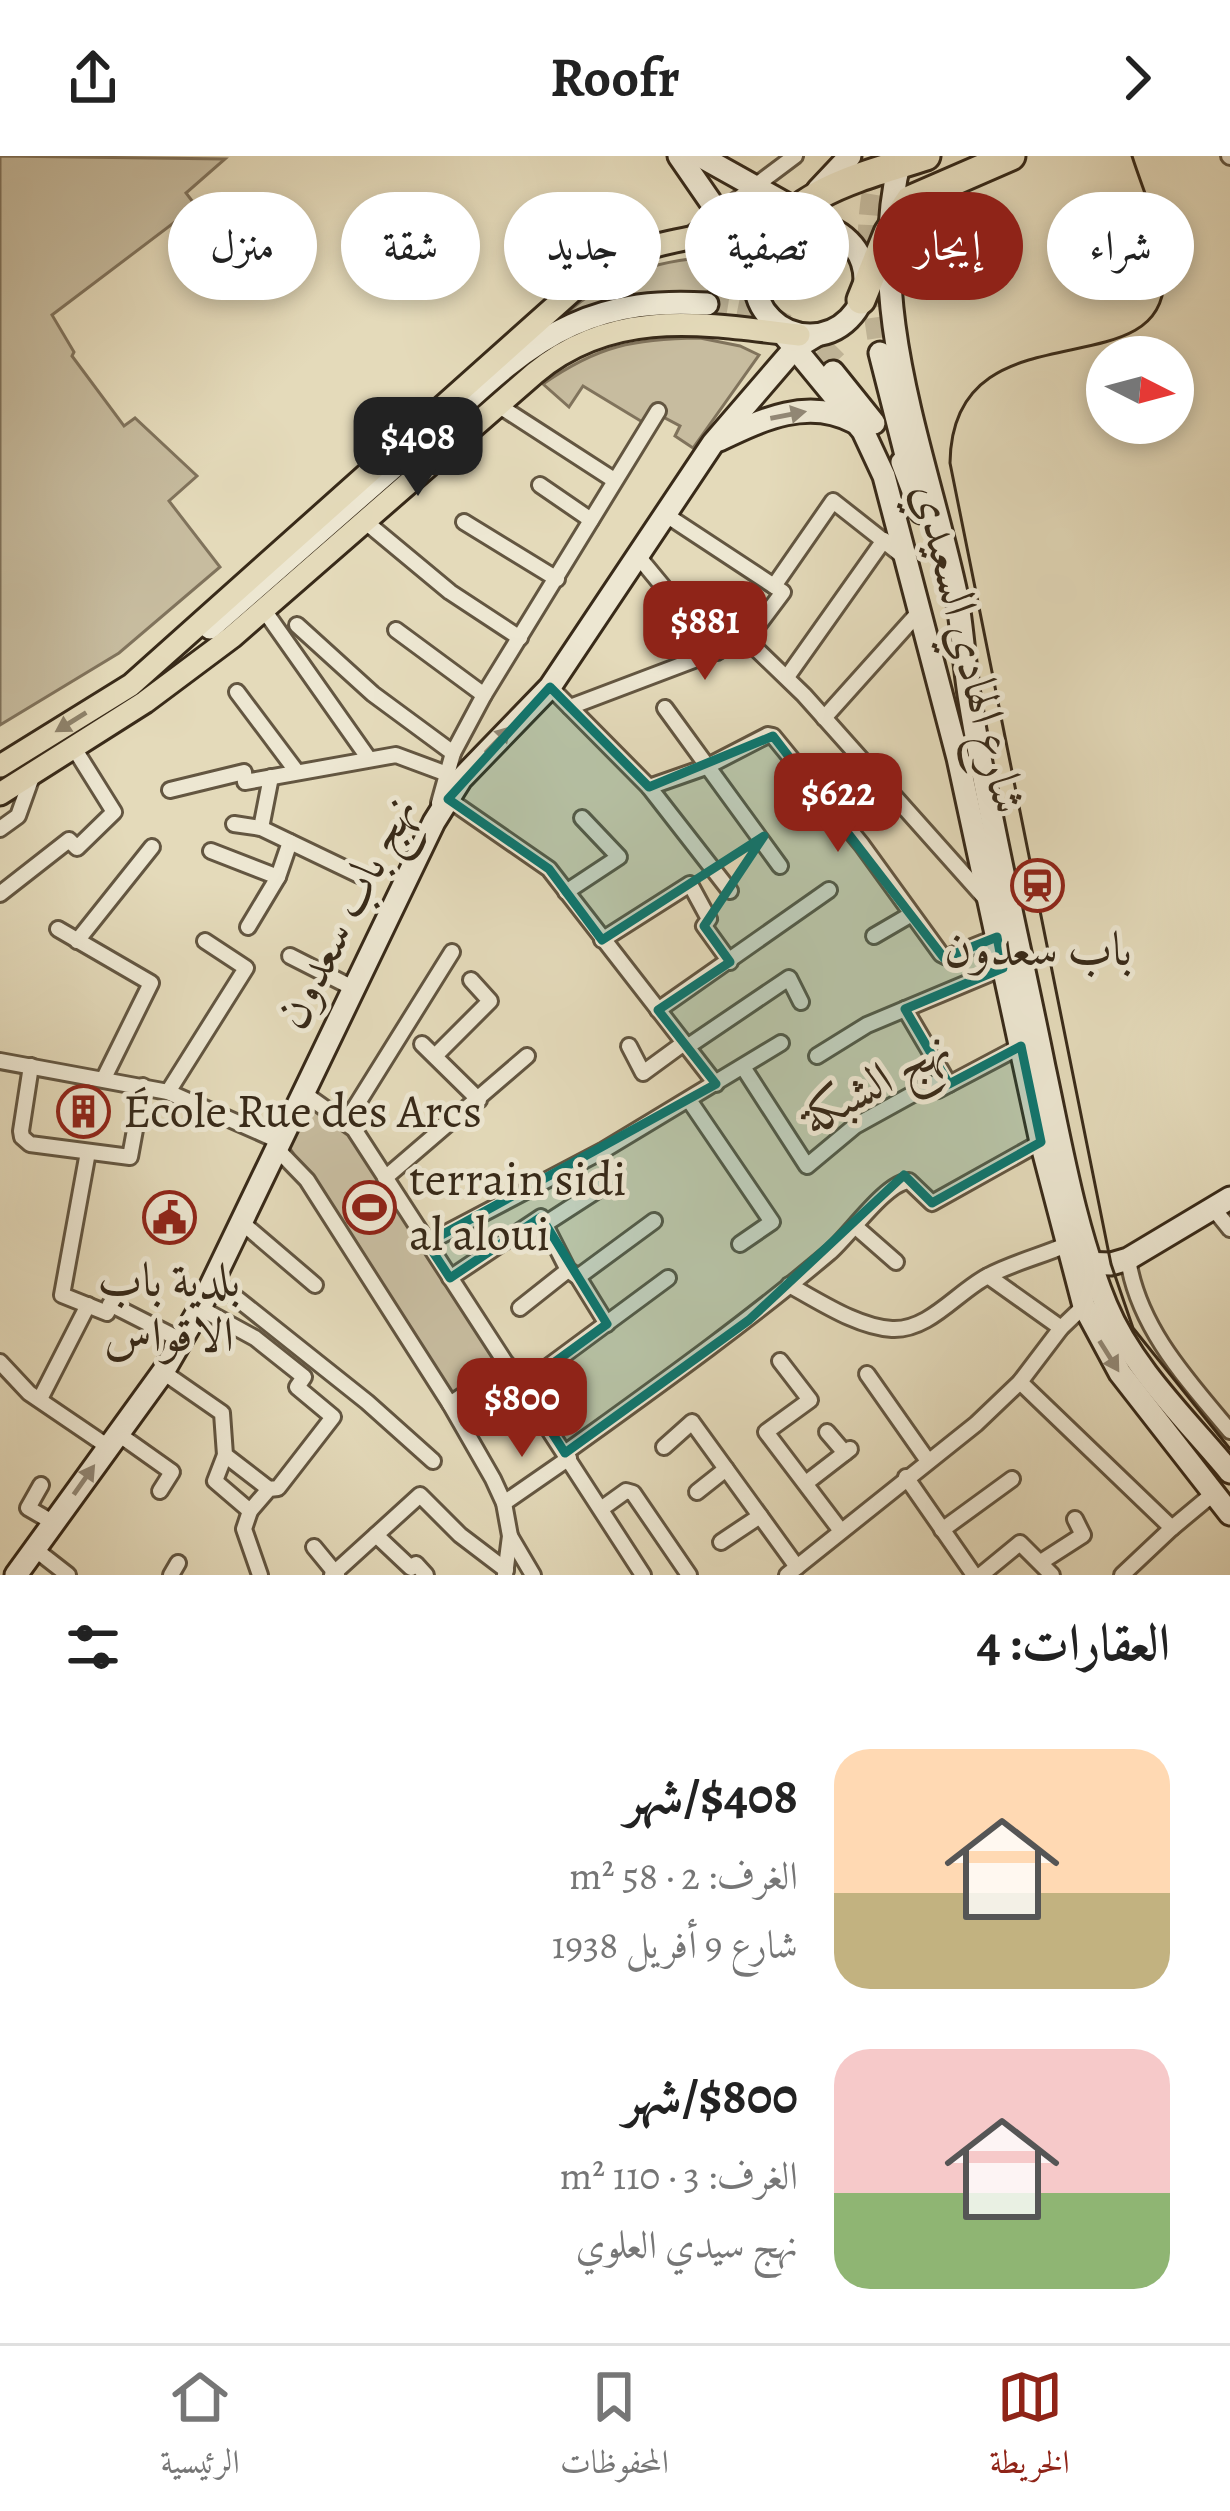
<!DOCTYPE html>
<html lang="ar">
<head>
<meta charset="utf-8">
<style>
	body { margin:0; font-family:Alegreya,Amiri,serif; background:#f6f6f6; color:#222; direction:rtl; height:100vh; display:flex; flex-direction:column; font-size:45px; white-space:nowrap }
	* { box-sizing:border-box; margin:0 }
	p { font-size:39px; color:#767676 }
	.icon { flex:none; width:66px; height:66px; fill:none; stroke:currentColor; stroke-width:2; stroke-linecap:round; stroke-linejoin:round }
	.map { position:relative; height:1419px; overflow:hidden; direction:ltr }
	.panel { display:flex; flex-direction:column; background:#fff; flex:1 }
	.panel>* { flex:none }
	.top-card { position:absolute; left:36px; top:36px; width:1158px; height:108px; direction:rtl; display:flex; gap:24px }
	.needle { width:78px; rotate:96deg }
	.buttons { position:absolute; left:1086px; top:180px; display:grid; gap:24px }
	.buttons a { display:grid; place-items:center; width:108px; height:108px; border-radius:50%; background:#fff; box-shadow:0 6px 18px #0003; font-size:60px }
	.price { position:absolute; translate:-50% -102px; padding:0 27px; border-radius:24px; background:#8f2418; color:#fff; font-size:39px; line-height:78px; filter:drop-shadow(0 3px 6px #0008) }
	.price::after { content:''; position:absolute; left:50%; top:72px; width:36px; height:27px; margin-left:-18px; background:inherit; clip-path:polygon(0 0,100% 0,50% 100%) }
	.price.active { background:#222; color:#fff }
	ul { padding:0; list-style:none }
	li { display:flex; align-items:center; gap:36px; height:300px; padding:0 60px }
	li span { display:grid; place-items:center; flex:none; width:336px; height:240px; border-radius:36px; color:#555 }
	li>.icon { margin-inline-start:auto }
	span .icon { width:144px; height:144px; fill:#fffc; stroke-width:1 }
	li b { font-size:51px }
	h2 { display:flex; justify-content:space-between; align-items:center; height:144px; padding:0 60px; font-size:51px }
	.chip { padding:0 42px; border-radius:54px; background:#fff; box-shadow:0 6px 18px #0003; font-size:42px; line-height:108px }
	.chip.active { background:#8f2418; color:#fff }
	header { display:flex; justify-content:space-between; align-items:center; height:156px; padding:0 60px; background:#fff; font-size:54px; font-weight:700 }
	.tab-bar { display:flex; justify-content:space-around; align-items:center; height:168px; border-top:3px solid #e0e0e0; background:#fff; font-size:33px; color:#767676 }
	.tab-bar a { display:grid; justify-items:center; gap:6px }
	.tab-bar .active { color:#8f2418 }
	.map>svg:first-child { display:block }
	.green { fill:#c7bc9f; stroke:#80735c; stroke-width:3 }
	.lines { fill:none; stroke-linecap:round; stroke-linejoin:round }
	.secondary-tunnel { stroke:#c2b79a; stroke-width:21; stroke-dasharray:21 10; stroke-linecap:butt }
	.street-casing { stroke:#635641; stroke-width:20 }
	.secondary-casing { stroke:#382a19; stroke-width:27 }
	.primary-casing { stroke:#382a19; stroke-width:27 }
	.highway-casing { stroke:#382a19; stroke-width:33 }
	.street { stroke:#ede7d2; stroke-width:14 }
	.secondary { stroke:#ede7d2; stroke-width:21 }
	.primary { stroke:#e4daba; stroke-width:21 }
	.highway { stroke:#e4daba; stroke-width:27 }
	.tram { stroke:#382a19; stroke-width:3 }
	.oneway { fill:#928876 }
	.oneway2 { fill:#8e826a }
	.marked { fill:#0f766e; fill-opacity:0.2; stroke:#0f766e; stroke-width:9; stroke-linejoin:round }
	.labels { text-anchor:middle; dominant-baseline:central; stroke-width:10; stroke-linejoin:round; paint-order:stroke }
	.street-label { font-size:48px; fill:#382a19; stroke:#ede7d2 }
	.poi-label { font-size:48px; fill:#382a19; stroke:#ede7d2 }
</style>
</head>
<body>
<header><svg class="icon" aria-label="forward" viewBox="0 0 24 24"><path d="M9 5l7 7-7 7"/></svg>Roofr<svg class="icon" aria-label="share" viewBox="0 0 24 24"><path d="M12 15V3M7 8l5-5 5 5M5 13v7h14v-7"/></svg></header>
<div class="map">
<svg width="1230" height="1419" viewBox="0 0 1230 1419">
	<rect width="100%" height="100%" fill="#e4daba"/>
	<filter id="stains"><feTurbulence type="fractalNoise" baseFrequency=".00167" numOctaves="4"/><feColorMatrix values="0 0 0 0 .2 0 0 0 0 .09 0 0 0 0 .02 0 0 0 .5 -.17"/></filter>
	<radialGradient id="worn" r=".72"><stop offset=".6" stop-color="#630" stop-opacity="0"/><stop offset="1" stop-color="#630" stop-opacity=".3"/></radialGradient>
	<g class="green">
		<path d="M0 0 225 3 186 37 196 50 52 159 74 196 72 200 124 270 135 262 197 320 169 345 220 411 119 497 0 569Z"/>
		<path d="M690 103H712L708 142 548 174C589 133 632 110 690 103Z"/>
		<path d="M700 182 740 190 759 199 693 292 675 280 680 270 663 261 654 273 583 230 569 251 543 228C599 189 634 183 700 182Z"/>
		<path d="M308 941 349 973 502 1207 450 1244 286 986Z"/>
	</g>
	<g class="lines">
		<g class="secondary-tunnel">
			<path d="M879 8C860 73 870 131 880 197"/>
			<path d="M707 148C759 153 803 169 838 207"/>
		</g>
		<defs>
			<g id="street">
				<path d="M1229 0 1230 1"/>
				<path d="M694 76 795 0"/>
				<path d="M498 249 614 324"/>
				<path d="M540 329 591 364"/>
				<path d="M663 357 783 436 747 484"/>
				<path d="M464 366 557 423"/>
				<path d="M367 367 450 436 520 482"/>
				<path d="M637 399 717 496"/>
				<path d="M774 430 833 345 904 401"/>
				<path d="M264 454 369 603"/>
				<path d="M297 469 373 538 453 597"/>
				<path d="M396 474 484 539"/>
				<path d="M787 521 884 384"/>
				<path d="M550 531 649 631 730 735"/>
				<path d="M237 536 297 616"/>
				<path d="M570 551 747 484 804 539 985 742"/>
				<path d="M665 552 780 710"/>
				<path d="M824 562 920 455"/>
				<path d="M649 631 706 611 768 579 773 580 862 689 941 798 947 801 997 781"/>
				<path d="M170 634 244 616 245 626 396 599 447 618"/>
				<path d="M448 643 549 713 716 928"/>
				<path d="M439 647 453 597 484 539 658 255"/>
				<path d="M234 668 261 672 359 719"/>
				<path d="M261 672 271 621"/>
				<path d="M0 673 18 660 33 618"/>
				<path d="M211 695 278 721"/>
				<path d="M566 736 619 701 582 662"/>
				<path d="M0 738 69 684 77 692 114 656 74 592"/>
				<path d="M248 771 278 721 290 686"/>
				<path d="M58 773 151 827 104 922"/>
				<path d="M874 780 910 759"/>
				<path d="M602 784 690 728 709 763 704 770 730 806"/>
				<path d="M77 785 152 691"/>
				<path d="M290 800 353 832"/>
				<path d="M905 853 949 928"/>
				<path d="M658 854 829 734"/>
				<path d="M422 888 479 944"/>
				<path d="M629 890 643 917 684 887"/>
				<path d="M687 891 789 822 801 846"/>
				<path d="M435 900 490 845 471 824"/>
				<path d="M817 900 867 869 1003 812"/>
				<path d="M0 905 168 936 279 985"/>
				<path d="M31 910 21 975 22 981 30 988 130 1001 143 930"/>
				<path d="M743 911 807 1010 855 970 931 928 938 934 1021 890"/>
				<path d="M168 936 246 812 205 785"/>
				<path d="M302 936 354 973 643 1419"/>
				<path d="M689 944 772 1066 740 1088"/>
				<path d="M346 966 452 796"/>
				<path d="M276 992 307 1024 450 1248 493 1323 504 1347 510 1380 505 1419"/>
				<path d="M88 996 62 1139 107 1157 110 1148 181 1184"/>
				<path d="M385 1022 527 900"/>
				<path d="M1213 1052 1230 1073"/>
				<path d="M240 1065 315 1129"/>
				<path d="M545 1068 613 1024"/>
				<path d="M856 1071 896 1106"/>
				<path d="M427 1087 604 994 781 887"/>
				<path d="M1128 1103C1138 1171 1187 1224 1230 1275"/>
				<path d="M988 1120 1061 1172"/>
				<path d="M578 1121 654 1065"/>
				<path d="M450 1122 541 1061 568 1114 578 1121 607 1168"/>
				<path d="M215 1125 367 1246 433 1305"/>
				<path d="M789 1129C819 1145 857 1171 892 1173 929 1175 958 1135 988 1120 1012 1107 1041 1100 1066 1089"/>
				<path d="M200 1152 255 1182 304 1221 297 1231 333 1261 278 1332 269 1333 250 1355 215 1325 225 1299"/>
				<path d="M520 1152 568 1114"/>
				<path d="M780 1205 810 1244 766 1276 841 1375"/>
				<path d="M0 1206 29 1237 107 1290"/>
				<path d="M163 1216 222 1257 225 1299 269 1333"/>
				<path d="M867 1218 928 1305"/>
				<path d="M1020 1226 1172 1372 1214 1337"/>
				<path d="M522 1230 668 1122"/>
				<path d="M40 1243 88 1149"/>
				<path d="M450 1248 508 1209"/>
				<path d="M827 1276 845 1297"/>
				<path d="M117 1277 172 1316 160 1335"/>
				<path d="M664 1291 692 1266 797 1411"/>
				<path d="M565 1297C655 1232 745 1168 829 1097 850 1079 885 1027 909 1025L932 1047 1041 986"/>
				<path d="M906 1321 974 1419"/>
				<path d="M806 1327 850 1293"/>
				<path d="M41 1329 28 1352 54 1367"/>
				<path d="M697 1336 726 1313"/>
				<path d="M504 1347 569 1302"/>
				<path d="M601 1353 626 1335 633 1337 689 1419"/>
				<path d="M250 1355 244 1373 260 1419"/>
				<path d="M942 1374 1012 1323"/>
				<path d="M376 1379 411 1412 416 1408 426 1419"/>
				<path d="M510 1380 533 1419"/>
				<path d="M721 1386 760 1360"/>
				<path d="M314 1391 337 1419"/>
				<path d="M36 1394 68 1419"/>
				<path d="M1041 1406 1083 1379 1075 1363"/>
				<path d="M171 1419 178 1407"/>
				<path d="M332 1419 420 1339 460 1379 506 1414"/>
				<path d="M787 1419 976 1268 1020 1226 1061 1172 1084 1150"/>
				<path d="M981 1419 1020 1387 1052 1419"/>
				<path d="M1122 1419 1172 1372"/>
			</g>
			<g id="secondary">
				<path d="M679 0 719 58 749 86 755 114"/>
				<path d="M700 0 804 58"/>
				<path d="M901 0C863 148 925 294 956 437 963 473 964 510 970 545 990 668 1020 790 1044 911 1061 990 1075 1074 1106 1149 1132 1212 1187 1264 1230 1316"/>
				<path d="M818 34 850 0"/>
				<circle cx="810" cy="124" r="55"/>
				<path d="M770 162 863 275 884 320 958 602 1041 986 1084 1150 1120 1217 1230 1358"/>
				<path d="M880 197 911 319"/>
				<path d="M833 216 874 267"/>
				<path d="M719 284C761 264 808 241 854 266"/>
				<path d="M902 306 921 356"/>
				<path d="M210 472C280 411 350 350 419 289 466 247 514 195 572 169 616 149 660 145 707 148"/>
				<path d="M1080 1107 1111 1108 1128 1103 1230 1042"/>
				<path d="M16 1419 163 1216 200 1152 434 666 461 623 550 531 713 287 794 193 817 179"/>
			</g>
			<g id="primary">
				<path d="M0 610 131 529 598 112C658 78 730 83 791 54"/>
				<path d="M0 638 145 546 232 481 535 217C614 151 705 168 799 179"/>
			</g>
			<g id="highway">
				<path d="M760 100C791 34 862 21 926 0"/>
				<path d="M861 144 888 77 910 44 1011 0"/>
			</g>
		</defs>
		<use href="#street" class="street-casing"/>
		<use href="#secondary" class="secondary-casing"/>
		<use href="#primary" class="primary-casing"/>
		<use href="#highway" class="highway-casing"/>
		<use href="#street" class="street"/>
		<use href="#secondary" class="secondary"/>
		<use href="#primary" class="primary"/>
		<use href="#highway" class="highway"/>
		<path class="tram" d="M1132 0C1144 38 1166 84 1164 125 1161 235 952 146 950 307L1111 1108 1133 1172 1230 1293"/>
	</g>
	<defs><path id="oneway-solid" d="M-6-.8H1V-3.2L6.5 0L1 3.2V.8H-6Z" transform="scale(3)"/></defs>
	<g class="oneway">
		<use href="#oneway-solid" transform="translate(788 259) rotate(-11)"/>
		<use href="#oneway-solid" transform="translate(498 584) rotate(-46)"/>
		<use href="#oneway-solid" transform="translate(1109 1200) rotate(58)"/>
		<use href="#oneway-solid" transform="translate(84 1324) rotate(-55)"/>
	</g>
	<use class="oneway2" href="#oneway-solid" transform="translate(71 566) rotate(148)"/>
	<path class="marked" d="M550 531 649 631 773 580 944 802 997 781 1003 812 905 853 949 928 1021 890 1041 986 932 1047 904 1019 749 1164 565 1297 522 1230 607 1168 541 1061 450 1122 427 1087 716 928 658 854 730 806 704 770 764 680 602 784 549 713 448 643Z"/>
	<defs>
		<symbol id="station-ring" viewBox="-11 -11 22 22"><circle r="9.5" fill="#ede7d2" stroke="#8f2418" stroke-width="1.5"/><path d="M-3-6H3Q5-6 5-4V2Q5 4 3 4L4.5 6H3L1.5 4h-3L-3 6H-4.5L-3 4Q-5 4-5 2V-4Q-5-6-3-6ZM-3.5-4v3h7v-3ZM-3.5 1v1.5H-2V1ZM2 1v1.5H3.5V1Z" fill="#8f2418"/></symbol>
		<symbol id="building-ring" viewBox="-11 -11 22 22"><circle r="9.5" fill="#ede7d2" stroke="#8f2418" stroke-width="1.5"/><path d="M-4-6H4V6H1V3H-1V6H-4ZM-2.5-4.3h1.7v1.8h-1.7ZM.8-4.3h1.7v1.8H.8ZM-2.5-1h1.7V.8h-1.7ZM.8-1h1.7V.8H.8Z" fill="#8f2418"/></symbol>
		<symbol id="stadium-ring" viewBox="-11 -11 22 22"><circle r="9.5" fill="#ede7d2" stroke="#8f2418" stroke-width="1.5"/><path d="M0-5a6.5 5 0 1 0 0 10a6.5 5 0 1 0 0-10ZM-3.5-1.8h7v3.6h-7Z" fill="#8f2418"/></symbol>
		<symbol id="civic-ring" viewBox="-11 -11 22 22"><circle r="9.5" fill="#ede7d2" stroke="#8f2418" stroke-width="1.5"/><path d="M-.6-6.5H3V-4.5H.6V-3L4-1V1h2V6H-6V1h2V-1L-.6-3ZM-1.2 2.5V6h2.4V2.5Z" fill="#8f2418"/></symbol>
	</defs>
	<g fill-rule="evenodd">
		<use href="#station-ring" x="1008" y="700" width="59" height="59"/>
		<use href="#building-ring" x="54" y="926" width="59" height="59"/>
		<use href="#stadium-ring" x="340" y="1022" width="59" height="59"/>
		<use href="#civic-ring" x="140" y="1032" width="59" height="59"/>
	</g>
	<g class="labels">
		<g class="street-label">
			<text transform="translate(970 492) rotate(76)">شارع الهادي السعيدي</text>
			<text transform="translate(345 756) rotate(-63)">نهج باب سعدون</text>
			<text transform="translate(875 926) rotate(-29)">نهج الشبكة</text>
		</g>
		<g class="poi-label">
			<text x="1038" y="793">باب سعدون</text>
			<text x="123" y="955" text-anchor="start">École Rue des Arcs</text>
			<text x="409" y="1023" text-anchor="start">terrain sidi<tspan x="409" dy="55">al aloui</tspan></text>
			<text x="169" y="1124">بلدية باب<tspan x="169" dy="55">الاقواس</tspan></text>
		</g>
	</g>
	<rect width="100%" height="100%" filter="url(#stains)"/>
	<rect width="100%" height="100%" fill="url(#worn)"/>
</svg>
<div class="buttons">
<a><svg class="needle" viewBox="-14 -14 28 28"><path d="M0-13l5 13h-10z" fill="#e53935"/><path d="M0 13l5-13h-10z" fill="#767676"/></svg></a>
</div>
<b class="price active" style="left:418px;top:343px">$408</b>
<b class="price" style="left:705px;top:527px">$881</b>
<b class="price" style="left:838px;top:699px">$622</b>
<b class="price" style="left:522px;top:1304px">$800</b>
<div class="top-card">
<a class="chip">شراء</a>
<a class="chip active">إيجار</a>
<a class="chip">تصفية</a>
<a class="chip">جديد</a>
<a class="chip">شقة</a>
<a class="chip">منزل</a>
</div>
</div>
<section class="panel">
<h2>العقارات: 4<svg class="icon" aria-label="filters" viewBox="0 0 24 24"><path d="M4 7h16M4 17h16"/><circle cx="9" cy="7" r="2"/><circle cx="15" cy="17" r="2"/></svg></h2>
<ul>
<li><span style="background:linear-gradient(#ffd9b3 60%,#c2b280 0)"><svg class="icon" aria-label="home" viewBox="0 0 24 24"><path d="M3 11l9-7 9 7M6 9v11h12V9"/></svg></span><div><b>$408/شهر</b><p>الغرف: 2 · 58 m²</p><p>شارع 9 أفريل 1938</p></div></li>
<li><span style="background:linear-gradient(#f6c9c9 60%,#8fb573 0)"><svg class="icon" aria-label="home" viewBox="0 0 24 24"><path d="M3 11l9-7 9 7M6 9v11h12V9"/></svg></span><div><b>$800/شهر</b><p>الغرف: 3 · 110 m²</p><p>نهج سيدي العلوي</p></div></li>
</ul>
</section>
<nav class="tab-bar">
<a class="active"><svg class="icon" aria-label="map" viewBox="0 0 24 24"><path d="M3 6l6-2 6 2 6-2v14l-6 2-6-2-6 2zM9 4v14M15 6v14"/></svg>الخريطة</a>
<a><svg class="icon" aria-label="saved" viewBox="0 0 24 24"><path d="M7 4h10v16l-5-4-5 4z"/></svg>المحفوظات</a>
<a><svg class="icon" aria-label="home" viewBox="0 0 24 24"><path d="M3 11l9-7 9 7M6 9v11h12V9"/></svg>الرئيسية</a>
</nav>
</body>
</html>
